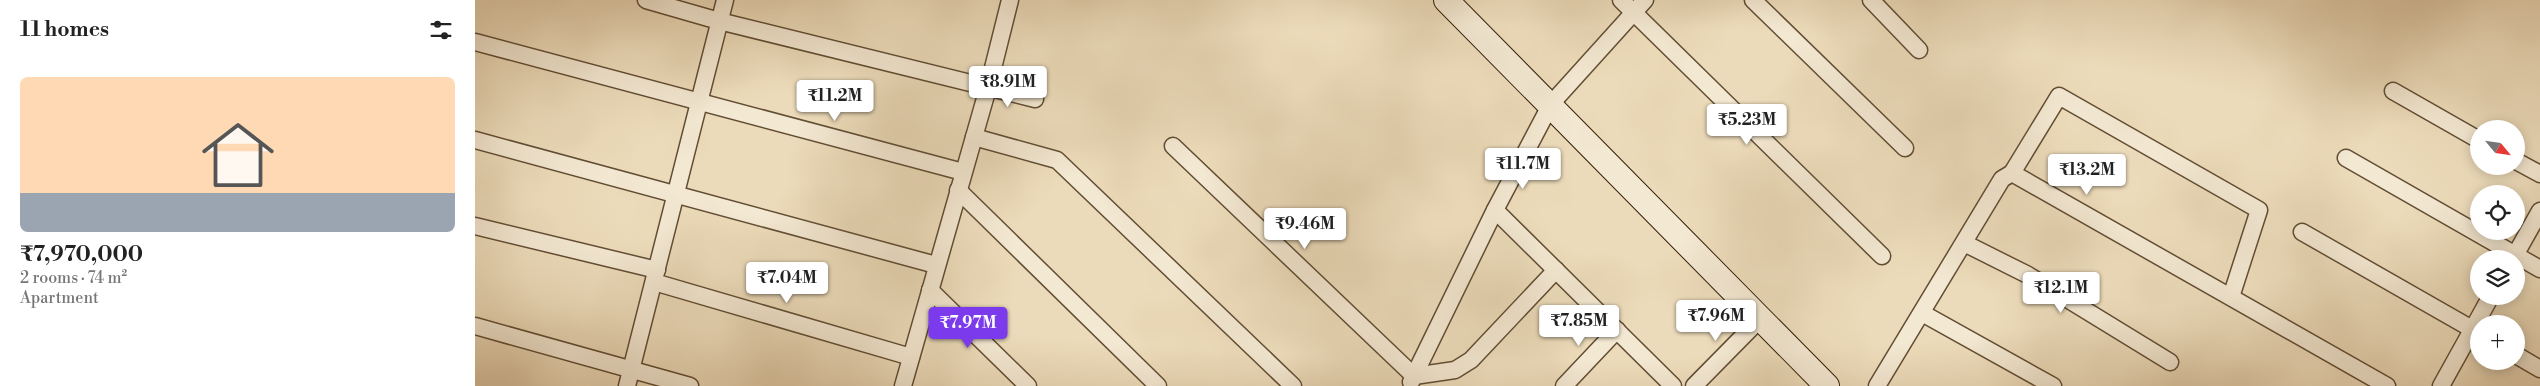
<!DOCTYPE html>
<html lang="en">
<head>
<meta charset="utf-8">
<style>
	body { margin:0; font-family:"Libre Bodoni",serif; background:#f6f6f6; color:#222; height:100vh; display:flex; flex-direction:column; font-size:19px; white-space:nowrap }
	* { box-sizing:border-box; margin:0 }
	p { font-size:16px; color:#767676 }
	.icon { flex:none; width:28px; height:28px; fill:none; stroke:currentColor; stroke-width:2; stroke-linecap:round; stroke-linejoin:round }
	.map { position:relative; flex:1; overflow:hidden }
	.panel { display:flex; flex-direction:column; background:#fff; width:475px }
	.panel>* { flex:none }
	.needle { width:32px; rotate:119deg }
	.tools { position:absolute; left:1995px; top:120px; display:grid; gap:10px }
	.tools a { display:grid; place-items:center; width:55px; height:55px; border-radius:50%; background:#fff; box-shadow:0 2px 12px #0003; font-size:25px }
	.price { position:absolute; translate:-50% -42px; padding:0 11px; border-radius:5px; background:#fff; color:#222; font-size:16px; line-height:32px; filter:drop-shadow(0 1px 2px #0008) }
	.price::after { content:''; position:absolute; left:50%; top:30px; width:15px; height:11px; margin-left:-8px; background:inherit; clip-path:polygon(0 0,100% 0,50% 100%) }
	.price.on { background:#7c3aed; color:#fff }
	ul { padding:0; list-style:none }
	li { display:grid; align-content:center; gap:10px; height:265px; padding:0 20px }
	li+li { border-top:1px solid #e0e0e0 }
	li span { display:grid; place-items:center; height:155px; border-radius:8px; color:#555 }
	li>.icon { margin-inline-start:auto }
	span .icon { width:90px; height:90px; fill:#fffc; stroke-width:1 }
	li b { font-size:21px }
	h2 { display:flex; justify-content:space-between; align-items:center; height:60px; padding:0 20px; font-size:21px }
	main { display:flex; flex:1; min-height:0 }
	.map>svg:first-child { display:block }
	.lines { fill:none; stroke-linecap:round; stroke-linejoin:round }
	.minor-casing { stroke:#624d34; stroke-width:19 }
	.secondary-casing { stroke:#341e07; stroke-width:26 }
	.minor { stroke:#f3e8d2; stroke-width:16 }
	.secondary { stroke:#f3e8d2; stroke-width:24 }
</style>
</head>
<body>
<main>
<section class="panel">
<h2>11 homes<svg class="icon" aria-label="filters" viewBox="0 0 24 24"><path d="M4 7h16M4 17h16"/><circle cx="9" cy="7" r="2"/><circle cx="15" cy="17" r="2"/></svg></h2>
<ul>
<li><span style="background:linear-gradient(#ffd9b3 75%,#9aa5b1 0)"><svg class="icon" aria-label="home" viewBox="0 0 24 24"><path d="M3 11l9-7 9 7M6 9v11h12V9"/></svg></span><div><b>₹7,970,000</b><p>2 rooms · 74 m²</p><p>Apartment</p></div></li>
</ul>
</section>
<div class="map">
<svg width="2065" height="386" viewBox="0 0 2065 386">
	<rect width="100%" height="100%" fill="#ecdbba"/>
	<filter id="stains"><feTurbulence type="fractalNoise" baseFrequency=".004" numOctaves="4"/><feColorMatrix values="0 0 0 0 .2 0 0 0 0 .09 0 0 0 0 .02 0 0 0 .5 -.17"/></filter>
	<radialGradient id="worn" r=".72"><stop offset=".6" stop-color="#630" stop-opacity="0"/><stop offset="1" stop-color="#630" stop-opacity=".3"/></radialGradient>
	<g class="lines">
		<defs>
			<g id="minor">
				<path d="M171 0 244 21 560 99"/>
				<path d="M1146 0 1407 256"/>
				<path d="M1278 0 1430 148"/>
				<path d="M1396 0 1444 50"/>
				<path d="M0 42 488 172"/>
				<path d="M1918 91 2004 140"/>
				<path d="M499 137 582 160 818 386"/>
				<path d="M0 140 461 265"/>
				<path d="M698 146 939 376 980 370 996 360 1081 270"/>
				<path d="M1871 158 2065 269"/>
				<path d="M2041 161 2065 174"/>
				<path d="M1537 173 1584 96 1784 210 1756 297"/>
				<path d="M483 190 683 386"/>
				<path d="M1020 210 1198 386"/>
				<path d="M0 226 182 270"/>
				<path d="M1827 232 2004 333"/>
				<path d="M1489 243 1553 275 1695 362"/>
				<path d="M2038 259 2065 211"/>
				<path d="M179 282 436 357"/>
				<path d="M455 290 553 386"/>
				<path d="M1447 313 1578 386"/>
				<path d="M0 326 215 386"/>
				<path d="M2041 355 2065 369"/>
				<path d="M936 382 1020 210 1076 104 1170 0"/>
				<path d="M152 386 250 0"/>
				<path d="M428 386 513 88 535 0"/>
				<path d="M1089 386 1142 330"/>
				<path d="M1219 386 1285 319"/>
				<path d="M1402 386 1527 179 1537 173 1912 386"/>
				<path d="M1966 386 2016 296"/>
			</g>
			<path id="secondary" d="M971 0 1352 386"/>
		</defs>
		<use href="#minor" class="minor-casing"/>
		<use href="#secondary" class="secondary-casing"/>
		<use href="#minor" class="minor"/>
		<use href="#secondary" class="secondary"/>
	</g>
	<rect width="100%" height="100%" filter="url(#stains)"/>
	<rect width="100%" height="100%" fill="url(#worn)"/>
</svg>
<div class="tools">
<a><svg class="needle" viewBox="-14 -14 28 28"><path d="M0-13l5 13h-10z" fill="#e53935"/><path d="M0 13l5-13h-10z" fill="#767676"/></svg></a>
<a><svg class="icon" aria-label="locate" viewBox="0 0 24 24"><circle cx="12" cy="12" r="6"/><path d="M12 2v4M12 18v4M2 12h4M18 12h4"/></svg></a>
<a><svg class="icon" aria-label="layers" viewBox="0 0 24 24"><path d="M12 4l9 5-9 5-9-5zM3 14l9 5 9-5"/></svg></a>
<a>+</a>
</div>
<b class="price" style="left:533px;top:108px">₹8.91M</b>
<b class="price" style="left:360px;top:122px">₹11.2M</b>
<b class="price" style="left:1272px;top:146px">₹5.23M</b>
<b class="price" style="left:1048px;top:190px">₹11.7M</b>
<b class="price" style="left:1612px;top:196px">₹13.2M</b>
<b class="price" style="left:830px;top:250px">₹9.46M</b>
<b class="price" style="left:312px;top:304px">₹7.04M</b>
<b class="price" style="left:1586px;top:314px">₹12.1M</b>
<b class="price" style="left:1241px;top:342px">₹7.96M</b>
<b class="price" style="left:1104px;top:347px">₹7.85M</b>
<b class="price on" style="left:493px;top:349px">₹7.97M</b>
</div>
</main>
</body>
</html>
